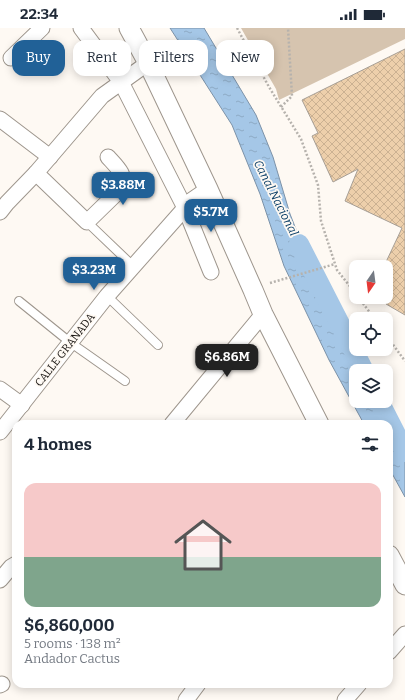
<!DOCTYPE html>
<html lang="en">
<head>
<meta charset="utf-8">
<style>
	body { margin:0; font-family:Bitter,serif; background:#f6f6f7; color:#1f2937; height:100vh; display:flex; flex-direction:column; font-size:15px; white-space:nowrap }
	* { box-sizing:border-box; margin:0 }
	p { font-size:13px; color:#747a83 }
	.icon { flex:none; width:22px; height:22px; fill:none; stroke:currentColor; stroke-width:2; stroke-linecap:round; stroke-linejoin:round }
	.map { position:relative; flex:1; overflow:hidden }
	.side { position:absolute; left:12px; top:392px; width:381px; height:268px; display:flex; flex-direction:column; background:#fff; border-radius:12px; box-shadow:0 2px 10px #0003 }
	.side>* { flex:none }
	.top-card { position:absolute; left:12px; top:12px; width:381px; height:36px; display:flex; gap:8px }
	.needle { width:26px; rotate:194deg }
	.fabs { position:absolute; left:349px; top:232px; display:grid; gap:8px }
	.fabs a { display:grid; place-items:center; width:44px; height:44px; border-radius:8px; background:#fff; box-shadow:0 2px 10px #0003; font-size:20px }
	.price { position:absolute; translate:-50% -34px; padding:0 9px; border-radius:8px; background:#216197; color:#fff; font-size:13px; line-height:26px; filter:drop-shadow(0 1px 2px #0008) }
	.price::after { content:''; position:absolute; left:50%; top:24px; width:12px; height:9px; margin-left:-6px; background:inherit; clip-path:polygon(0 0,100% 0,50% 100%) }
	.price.on { background:#222; color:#fff }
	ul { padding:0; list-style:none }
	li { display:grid; align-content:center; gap:8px; height:212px; padding:0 12px }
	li+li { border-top:1px solid #e0e1e3 }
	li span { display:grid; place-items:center; height:124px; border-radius:12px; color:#555 }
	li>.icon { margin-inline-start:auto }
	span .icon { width:72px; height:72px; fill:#fffc; stroke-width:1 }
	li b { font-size:17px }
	h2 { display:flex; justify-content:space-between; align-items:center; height:48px; padding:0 12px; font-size:17px }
	.tag { padding:0 14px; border-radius:12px; background:#fff; box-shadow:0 2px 10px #0003; font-size:14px; line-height:36px }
	.tag.on { background:#216197; color:#fff }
	.status { display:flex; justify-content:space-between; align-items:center; height:28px; padding:0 20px; background:#fff; direction:ltr }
	.status svg { height:11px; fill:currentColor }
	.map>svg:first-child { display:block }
	.park { fill:#d6c4af }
	.water { fill:url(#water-ripples); stroke:#7c92a8 }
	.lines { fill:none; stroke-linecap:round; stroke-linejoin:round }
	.canal { stroke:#a5c7e7; stroke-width:20 }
	.building { fill:url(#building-cross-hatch); stroke:#a79f96 }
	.service-casing { stroke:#9e968d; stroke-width:10 }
	.minor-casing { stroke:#9e968d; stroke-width:17 }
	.tertiary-casing { stroke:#9e968d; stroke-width:21 }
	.path { stroke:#b6b2ad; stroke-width:2.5; stroke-dasharray:2 2; stroke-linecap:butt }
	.service { stroke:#fff; stroke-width:8 }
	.minor { stroke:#fff; stroke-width:15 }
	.tertiary { stroke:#fff; stroke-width:19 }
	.labels { text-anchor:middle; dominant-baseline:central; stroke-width:3.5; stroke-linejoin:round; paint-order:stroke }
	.street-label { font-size:11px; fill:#1b1815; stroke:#fef9f3 }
	.water-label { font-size:12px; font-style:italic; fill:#0c4069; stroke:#fef9f3 }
</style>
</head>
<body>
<div class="status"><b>22:34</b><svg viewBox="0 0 49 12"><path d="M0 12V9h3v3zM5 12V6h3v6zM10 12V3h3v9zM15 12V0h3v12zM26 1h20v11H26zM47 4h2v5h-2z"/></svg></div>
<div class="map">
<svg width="405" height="672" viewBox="0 0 405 672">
	<defs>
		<pattern id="water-ripples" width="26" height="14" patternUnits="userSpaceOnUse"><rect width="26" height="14" fill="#a5c7e7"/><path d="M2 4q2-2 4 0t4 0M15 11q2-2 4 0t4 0" fill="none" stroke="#8daac5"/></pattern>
		<pattern id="building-cross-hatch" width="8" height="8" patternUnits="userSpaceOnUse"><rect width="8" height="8" fill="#edcfab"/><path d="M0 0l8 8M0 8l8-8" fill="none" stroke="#cbb192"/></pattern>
	</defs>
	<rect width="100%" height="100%" fill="#fef9f3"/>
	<path class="park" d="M241 0H405V11L279 72 276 61Z"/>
	<path class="water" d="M170 0H204L256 87 273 129 290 186 317 255 349 325 359 343H356V373H376L405 424V469L389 440V396H364L329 332 284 238 260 166 232 97Z"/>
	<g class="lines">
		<g class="canal">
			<path d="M299 216 364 343"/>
			<path d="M379 373 405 424"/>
		</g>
	</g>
	<path class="building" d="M405 21V287L386 276V234L402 200 345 173 358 141 333 154 312 108 318 105 302 72Z"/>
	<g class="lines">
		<defs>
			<g id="service">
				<path d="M87 194 133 238"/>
				<path d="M107 268 158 317"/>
				<path d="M19 273 71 315 125 353"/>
			</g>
			<g id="minor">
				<path d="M81 0 121 54 185 180 211 244"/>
				<path d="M11 30 42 0"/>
				<path d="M0 91 50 129"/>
				<path d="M36 145 87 194 122 160C127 147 116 138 108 129"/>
				<path d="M0 184 7 175 36 145 102 68 148 35"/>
				<path d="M0 361 22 377"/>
				<path d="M172 396 263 286"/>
				<path d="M0 404 107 268 185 180 192 172 208 161"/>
				<path d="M0 552 11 539 16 536"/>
				<path d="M389 624 405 606"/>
				<path d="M0 657 2 656"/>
				<path d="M186 672 198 656"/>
				<path d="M345 672 359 656"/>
			</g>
			<g id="tertiary">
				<path d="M129 0 148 35 208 161 253 262 263 286 319 396"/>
				<path d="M389 527 405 557"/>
			</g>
		</defs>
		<use href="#service" class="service-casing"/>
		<use href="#minor" class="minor-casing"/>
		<use href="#tertiary" class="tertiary-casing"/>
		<g class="path">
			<path d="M237 0 269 59 301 111 318 157 321 193 337 242 356 266"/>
			<path d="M281 79 292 68 288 0"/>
			<path d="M270 255 335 236"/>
			<path d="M358 269 375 291"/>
			<path d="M386 307 405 333"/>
		</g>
		<use href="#service" class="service"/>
		<use href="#minor" class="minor"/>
		<use href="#tertiary" class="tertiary"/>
	</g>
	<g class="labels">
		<g class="street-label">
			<text transform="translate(65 322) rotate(-52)">CALLE GRANADA</text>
		</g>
		<g class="water-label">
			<text transform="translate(276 170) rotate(63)">Canal Nacional</text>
		</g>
	</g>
</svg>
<div class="fabs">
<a><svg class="needle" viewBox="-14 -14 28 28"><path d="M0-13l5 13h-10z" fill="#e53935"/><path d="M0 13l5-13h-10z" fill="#747a83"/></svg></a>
<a><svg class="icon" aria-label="locate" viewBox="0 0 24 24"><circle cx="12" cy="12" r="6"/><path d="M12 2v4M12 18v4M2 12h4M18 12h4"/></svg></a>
<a><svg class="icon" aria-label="layers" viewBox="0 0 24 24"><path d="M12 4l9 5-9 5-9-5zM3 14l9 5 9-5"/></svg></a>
</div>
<b class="price" style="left:123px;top:178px">$3.88M</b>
<b class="price" style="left:211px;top:205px">$5.7M</b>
<b class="price" style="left:94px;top:263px">$3.23M</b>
<b class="price on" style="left:227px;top:350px">$6.86M</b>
<div class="top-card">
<a class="tag on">Buy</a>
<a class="tag">Rent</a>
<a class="tag">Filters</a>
<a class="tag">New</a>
</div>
<section class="side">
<h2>4 homes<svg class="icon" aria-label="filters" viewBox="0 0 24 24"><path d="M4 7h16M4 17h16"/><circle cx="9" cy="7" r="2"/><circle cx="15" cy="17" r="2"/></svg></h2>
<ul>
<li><span style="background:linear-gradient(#f6c9c9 60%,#7fa58c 0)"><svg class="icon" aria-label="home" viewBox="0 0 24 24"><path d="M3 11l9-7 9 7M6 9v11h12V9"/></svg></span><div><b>$6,860,000</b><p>5 rooms · 138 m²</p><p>Andador Cactus</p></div></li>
</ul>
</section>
</div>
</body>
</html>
